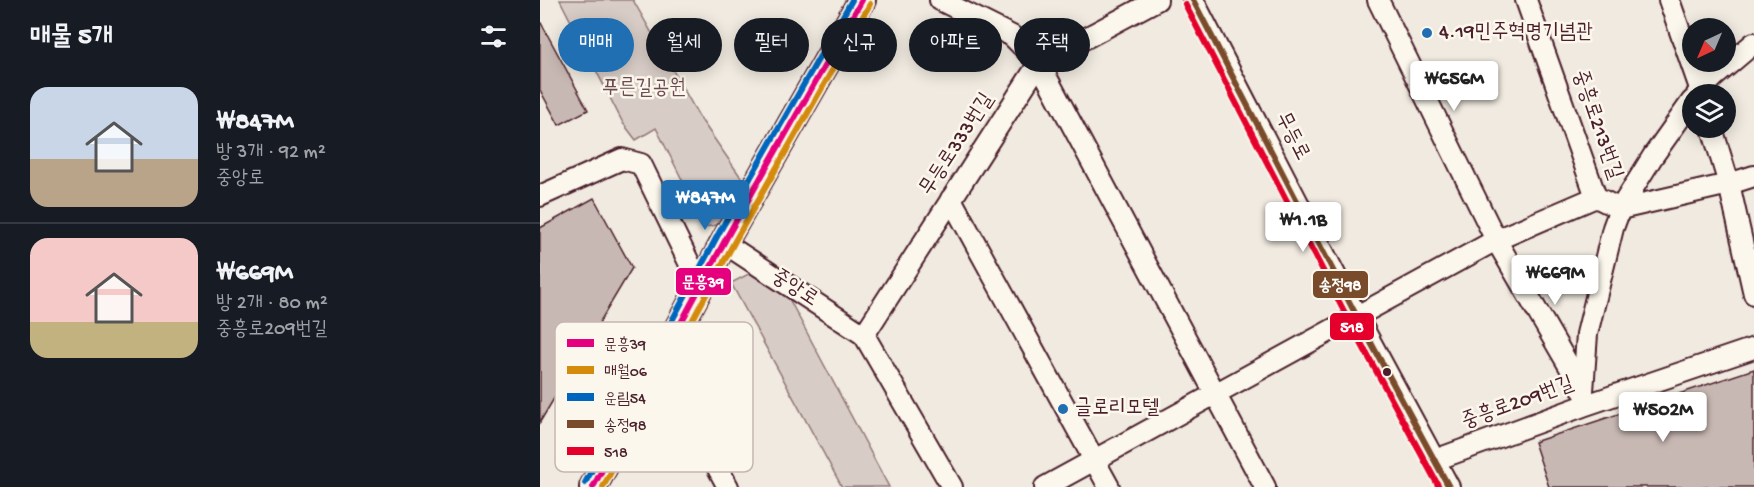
<!DOCTYPE html>
<html lang="ko">
<head>
<meta charset="utf-8">
<style>
	body { margin:0; font-family:"Gochi Hand","Poor Story",sans-serif; background:#20242c; color:#f1f3f6; height:100vh; display:flex; flex-direction:column; font-size:22px; white-space:nowrap }
	* { box-sizing:border-box; margin:0 }
	p { font-size:20px; color:#9ea1a6 }
	.icon { flex:none; width:33px; height:33px; fill:none; stroke:currentColor; stroke-width:2; stroke-linecap:round; stroke-linejoin:round }
	.map { position:relative; flex:1; overflow:hidden }
	.drawer { display:flex; flex-direction:column; background:#171b24; width:540px }
	.drawer>* { flex:none }
	.hud { position:absolute; left:18px; top:18px; width:570px; height:54px; display:flex; gap:12px }
	.needle { width:39px; rotate:224deg }
	.buttons { position:absolute; left:1142px; top:18px; display:grid; gap:12px }
	.buttons a { display:grid; place-items:center; width:54px; height:54px; border-radius:50%; background:#171b24; box-shadow:0 3px 15px #0003; font-size:30px }
	.price { position:absolute; translate:-50% -51px; padding:0 14px; border-radius:6px; background:#fff; color:#222; font-size:20px; line-height:39px; filter:drop-shadow(0 2px 3px #0008) }
	.price::after { content:''; position:absolute; left:50%; top:36px; width:18px; height:14px; margin-left:-9px; background:inherit; clip-path:polygon(0 0,100% 0,50% 100%) }
	.price.active { background:#1f6fb2; color:#fff }
	ul { padding:0; list-style:none }
	li { display:flex; align-items:center; gap:18px; height:150px; padding:0 30px }
	li+li { border-top:2px solid #363941 }
	li span { display:grid; place-items:center; flex:none; width:168px; height:120px; border-radius:18px; color:#555 }
	li>.icon { margin-inline-start:auto }
	span .icon { width:72px; height:72px; fill:#fffc; stroke-width:1 }
	li b { font-size:26px }
	h2 { display:flex; justify-content:space-between; align-items:center; height:72px; padding:0 30px; font-size:26px }
	.tag { padding:0 21px; border-radius:27px; background:#171b24; box-shadow:0 3px 15px #0003; font-size:21px; line-height:54px }
	.tag.active { background:#1f6fb2; color:#fff }
	main { display:flex; flex:1; min-height:0 }
	.map>svg:first-child { display:block }
	.green { fill:#d8ccc6; stroke:#917678; stroke-width:1.5 }
	.building { fill:#c8b8b3; stroke:#4a1f2b; stroke-width:1.5 }
	.lines { fill:none; stroke-linecap:round; stroke-linejoin:round }
	.minor-casing { stroke:#4a1f2b; stroke-width:24 }
	.major-casing { stroke:#4a1f2b; stroke-width:30 }
	.minor { stroke:#fbf7ec; stroke-width:20 }
	.major { stroke:#fbf7ec; stroke-width:26 }
	.bus-1-casing { stroke:#fbf7ec; stroke-width:10 }
	.bus-2-casing { stroke:#fbf7ec; stroke-width:10 }
	.bus-3-casing { stroke:#fbf7ec; stroke-width:10 }
	.bus-4-casing { stroke:#fbf7ec; stroke-width:10 }
	.bus-5-casing { stroke:#fbf7ec; stroke-width:10 }
	.bus-1 { stroke:#e5007d; stroke-width:6 }
	.bus-2 { stroke:#d48b09; stroke-width:6 }
	.bus-3 { stroke:#0065bd; stroke-width:6 }
	.bus-4 { stroke:#7a4b2a; stroke-width:6 }
	.bus-5 { stroke:#e4002b; stroke-width:6 }
	.poi-dot { fill:#1f6fb2; stroke:#fbf7ec; stroke-width:2 }
	.bus-dot { fill:#4a1f2b; stroke:#fbf7ec; stroke-width:2 }
	.labels { text-anchor:middle; dominant-baseline:central; stroke-width:5; stroke-linejoin:round; paint-order:stroke }
	.poi-label { font-size:21px; fill:#4a1f2b; stroke:#fbf7ec; text-anchor:start }
	.park-label { font-size:21px; fill:#6e4a52; stroke:#fbf7ec }
	.street-label { font-size:21px; fill:#4a1f2b; stroke:#fbf7ec }
	.key { fill:#fbf7ec; stroke:#c6b6b2; stroke-width:1.5 }
	.key-label { font-size:16px; fill:#4a1f2b }
	.line-badge { stroke:#fbf7ec; stroke-width:2 }
	.badge-label { font-size:16px; text-anchor:middle; font-weight:bold; fill:#fff }
</style>
</head>
<body>
<main>
<section class="drawer">
<h2>매물 5개<svg class="icon" aria-label="filters" viewBox="0 0 24 24"><path d="M4 7h16M4 17h16"/><circle cx="9" cy="7" r="2"/><circle cx="15" cy="17" r="2"/></svg></h2>
<ul>
<li><span style="background:linear-gradient(#c9d6e8 60%,#b9a48a 0)"><svg class="icon" aria-label="home" viewBox="0 0 24 24"><path d="M3 11l9-7 9 7M6 9v11h12V9"/></svg></span><div><b>₩847M</b><p>방 3개 · 92 m²</p><p>중앙로</p></div></li>
<li><span style="background:linear-gradient(#f6c9c9 70%,#c2b280 0)"><svg class="icon" aria-label="home" viewBox="0 0 24 24"><path d="M3 11l9-7 9 7M6 9v11h12V9"/></svg></span><div><b>₩669M</b><p>방 2개 · 80 m²</p><p>중흥로209번길</p></div></li>
</ul>
</section>
<div class="map">
<svg width="1214" height="487" viewBox="0 0 1214 487">
	<rect width="100%" height="100%" fill="#f0eae0"/>
	<filter id="ink" filterUnits="userSpaceOnUse"><feTurbulence type="fractalNoise" baseFrequency=".0167" numOctaves="2"/><feDisplacementMap in="SourceGraphic" scale="12" xChannelSelector="R" yChannelSelector="G"/><feConvolveMatrix kernelMatrix="1 2 1 2 8 2 1 2 1" color-interpolation-filters="sRGB"/></filter>
	<g filter="url(#ink)">
		<g class="green">
			<path d="M20 0H93L160 118 209 189 182 224 166 227 116 128 96 140 83 123Z"/>
			<path d="M230 263 349 487H302L191 283Z"/>
		</g>
		<g class="building">
			<path d="M0 21 48 110 19 125 0 90Z"/>
			<path d="M54 198 92 268 0 422V228Z"/>
			<path d="M1214 369V487H1009L994 442Z"/>
		</g>
		<g class="lines">
			<defs>
				<g id="minor">
					<path d="M400 0 472 36 499 63 725 487"/>
					<path d="M653 0 816 315 909 487"/>
					<path d="M838 0 956 240 1043 390"/>
					<path d="M986 0 1056 197"/>
					<path d="M1129 0 1162 94"/>
					<path d="M1157 94 1175 76 1214 43"/>
					<path d="M1172 128 1189 184 1214 294"/>
					<path d="M0 196 82 159 101 164 160 285"/>
					<path d="M411 199 569 487"/>
					<path d="M184 243 324 335 412 487"/>
					<path d="M324 335 499 63 617 0"/>
					<path d="M120 360 188 487"/>
					<path d="M1043 391 1047 334 1073 228 1080 209 1113 156 1152 101"/>
					<path d="M895 460 1043 406 1214 348"/>
					<path d="M505 487 956 240 1056 197 1080 209 1189 184 1214 176"/>
				</g>
				<path id="major" d="M53 487 188 235 322 0"/>
			</defs>
			<use href="#minor" class="minor-casing"/>
			<use href="#major" class="major-casing"/>
			<use href="#minor" class="minor"/>
			<use href="#major" class="major"/>
			<defs>
				<path id="bus-1" d="M53 487 188 235 322 0"/>
				<path id="bus-2" d="M63 487 196 239 330 4"/>
				<path id="bus-3" d="M45 483 180 231 312 0"/>
				<path id="bus-4" d="M653 0 816 315 909 487"/>
				<path id="bus-5" d="M645 4 808 319 899 487"/>
			</defs>
			<use href="#bus-1" class="bus-1-casing"/>
			<use href="#bus-2" class="bus-2-casing"/>
			<use href="#bus-3" class="bus-3-casing"/>
			<use href="#bus-4" class="bus-4-casing"/>
			<use href="#bus-5" class="bus-5-casing"/>
			<use href="#bus-1" class="bus-1"/>
			<use href="#bus-2" class="bus-2"/>
			<use href="#bus-3" class="bus-3"/>
			<use href="#bus-4" class="bus-4"/>
			<use href="#bus-5" class="bus-5"/>
		</g>
	</g>
	<g class="poi-dot">
		<circle cx="887" cy="33" r="6"/>
		<circle cx="523" cy="409" r="6"/>
	</g>
	<circle class="bus-dot" cx="847" cy="372" r="5"/>
	<g class="labels">
		<g class="poi-label">
			<text x="899" y="33">4.19민주혁명기념관</text>
			<text x="535" y="409">글로리모텔</text>
		</g>
		<g class="park-label">
			<text x="104" y="89">푸른길공원</text>
		</g>
		<g class="street-label">
			<text transform="translate(1056 125) rotate(71)">중흥로213번길</text>
			<text transform="translate(751 137) rotate(63)">무등로</text>
			<text transform="translate(418 145) rotate(-57)">무등로333번길</text>
			<text transform="translate(254 289) rotate(33)">중앙로</text>
			<text transform="translate(978 404) rotate(-20)">중흥로209번길</text>
		</g>
	</g>
	<rect x="15" y="322" width="198" height="150" rx="9" class="key"/>
	<rect x="27" y="339" width="27" height="8" fill="#e5007d"/>
	<rect x="27" y="366" width="27" height="8" fill="#d48b09"/>
	<rect x="27" y="393" width="27" height="8" fill="#0065bd"/>
	<rect x="27" y="420" width="27" height="8" fill="#7a4b2a"/>
	<rect x="27" y="447" width="27" height="8" fill="#e4002b"/>
	<g class="key-label">
		<text x="64" y="349">문흥39</text>
		<text x="64" y="376">매월06</text>
		<text x="64" y="403">운림54</text>
		<text x="64" y="430">송정98</text>
		<text x="64" y="457">518</text>
	</g>
	<g class="line-badge">
		<rect x="135" y="267" width="57" height="29" rx="6" fill="#e5007d"/>
		<rect x="772" y="270" width="57" height="29" rx="6" fill="#7a4b2a"/>
		<rect x="789" y="312" width="46" height="29" rx="6" fill="#e4002b"/>
	</g>
	<g class="badge-label">
		<text x="163" y="287">문흥39</text>
		<text x="800" y="290">송정98</text>
		<text x="812" y="332">518</text>
	</g>
</svg>
<div class="buttons">
<a><svg class="needle" viewBox="-14 -14 28 28"><path d="M0-13l5 13h-10z" fill="#e53935"/><path d="M0 13l5-13h-10z" fill="#9ea1a6"/></svg></a>
<a><svg class="icon" aria-label="layers" viewBox="0 0 24 24"><path d="M12 4l9 5-9 5-9-5zM3 14l9 5 9-5"/></svg></a>
</div>
<b class="price" style="left:914px;top:112px">₩656M</b>
<b class="price active" style="left:165px;top:231px">₩847M</b>
<b class="price" style="left:763px;top:253px">₩1.1B</b>
<b class="price" style="left:1015px;top:306px">₩669M</b>
<b class="price" style="left:1123px;top:443px">₩502M</b>
<div class="hud">
<a class="tag active">매매</a>
<a class="tag">월세</a>
<a class="tag">필터</a>
<a class="tag">신규</a>
<a class="tag">아파트</a>
<a class="tag">주택</a>
</div>
</div>
</main>
</body>
</html>
